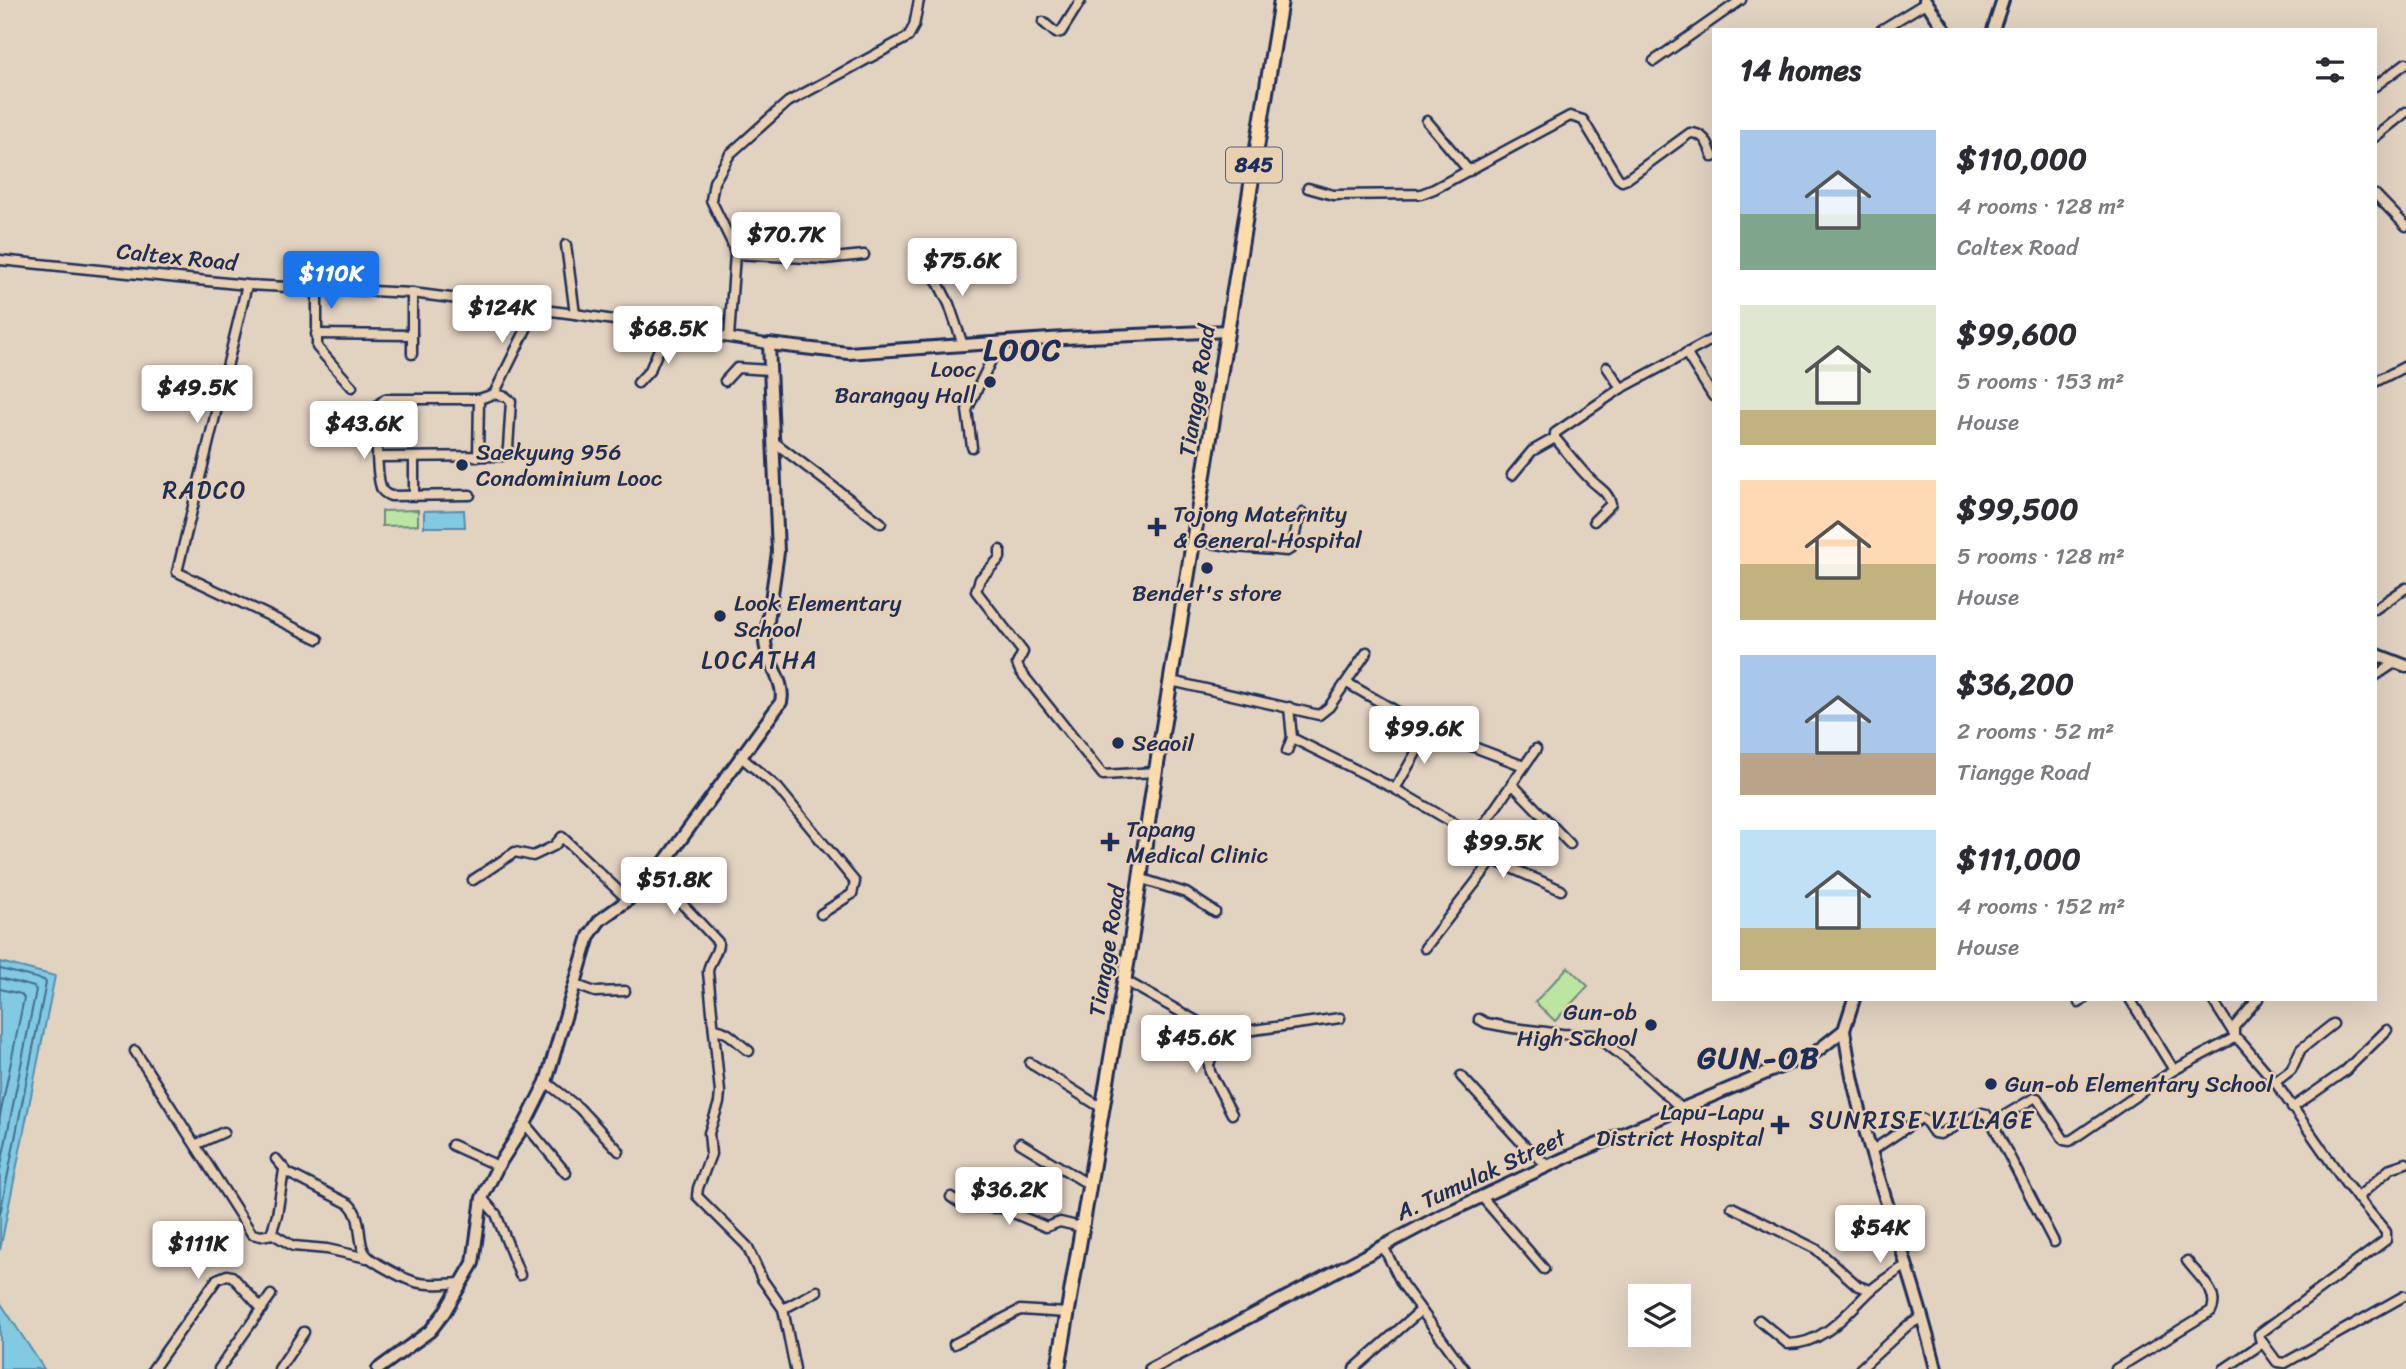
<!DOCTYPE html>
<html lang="en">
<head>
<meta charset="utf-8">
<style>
	body { margin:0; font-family:Sriracha,sans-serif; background:#f2f2f3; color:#2b2b33; height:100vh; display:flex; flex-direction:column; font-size:26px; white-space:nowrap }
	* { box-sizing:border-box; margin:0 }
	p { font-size:23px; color:#7c7c81 }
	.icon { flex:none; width:38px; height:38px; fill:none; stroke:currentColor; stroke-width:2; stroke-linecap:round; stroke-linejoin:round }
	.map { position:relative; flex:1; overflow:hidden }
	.details { position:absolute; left:1712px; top:28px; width:665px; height:973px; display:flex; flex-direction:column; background:#fff; border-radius:0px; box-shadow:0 7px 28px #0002 }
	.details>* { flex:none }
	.buttons { position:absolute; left:1628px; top:1284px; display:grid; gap:14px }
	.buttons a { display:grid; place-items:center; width:63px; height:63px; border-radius:0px; background:#fff; box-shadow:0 7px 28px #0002; font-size:35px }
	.price { position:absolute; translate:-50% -60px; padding:0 16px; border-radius:7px; background:#fff; color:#222; font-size:23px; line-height:46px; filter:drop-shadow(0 2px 4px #0008) }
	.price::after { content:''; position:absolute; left:50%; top:42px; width:21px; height:16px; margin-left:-10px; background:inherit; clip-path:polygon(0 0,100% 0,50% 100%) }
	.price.selected { background:#1a73e8; color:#fff }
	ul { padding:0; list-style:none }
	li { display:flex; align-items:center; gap:21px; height:175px; padding:0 28px }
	li span { display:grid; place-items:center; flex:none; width:196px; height:140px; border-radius:0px; color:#555 }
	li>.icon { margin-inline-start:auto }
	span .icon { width:84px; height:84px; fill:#fffc; stroke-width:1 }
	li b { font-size:30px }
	h2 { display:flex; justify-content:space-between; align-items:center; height:84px; padding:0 28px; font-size:30px }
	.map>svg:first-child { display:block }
	.green { fill:#bce5a1; stroke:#6c8a80; stroke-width:2 }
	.water { fill:#81cae1; stroke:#588cad; stroke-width:2 }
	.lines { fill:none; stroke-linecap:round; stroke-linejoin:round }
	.shore { stroke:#446d92; stroke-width:2 }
	.minor-casing { stroke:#1b2f5e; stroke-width:13 }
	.tertiary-casing { stroke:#1b2f5e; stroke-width:16 }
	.primary-casing { stroke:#1b2f5e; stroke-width:18 }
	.minor { stroke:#e9d0b1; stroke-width:8 }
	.tertiary { stroke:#e9d0b1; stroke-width:10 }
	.primary { stroke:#fcdcac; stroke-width:12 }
	.poi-dot { fill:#1b2f5e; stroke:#e9d0b1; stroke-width:2.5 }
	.labels { text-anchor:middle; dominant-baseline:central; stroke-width:5; stroke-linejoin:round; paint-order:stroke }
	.shield { fill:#e9d0b1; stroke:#595f77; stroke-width:2 }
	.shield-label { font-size:21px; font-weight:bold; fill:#1b2f5e }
	.street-label { font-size:23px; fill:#1b2f5e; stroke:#e9d0b1 }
	.poi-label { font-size:23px; fill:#1b2f5e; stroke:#e9d0b1; text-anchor:start }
	.neighbourhood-label { font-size:24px; letter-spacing:2px; fill:#1b2f5e; stroke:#e9d0b1 }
	.district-label { font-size:30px; font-weight:bold; letter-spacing:2px; fill:#1b2f5e; stroke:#e9d0b1 }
</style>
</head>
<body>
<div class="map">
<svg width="2406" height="1369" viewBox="0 0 2406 1369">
	<rect width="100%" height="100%" fill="#e2d2c0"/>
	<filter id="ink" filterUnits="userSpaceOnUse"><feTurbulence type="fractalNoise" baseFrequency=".0143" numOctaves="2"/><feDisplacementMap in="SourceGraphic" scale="14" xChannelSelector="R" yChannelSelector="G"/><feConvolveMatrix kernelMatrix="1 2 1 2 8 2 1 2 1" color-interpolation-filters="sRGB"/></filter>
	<g filter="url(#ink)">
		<g class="green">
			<path d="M418 510V525L382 526V511Z"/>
			<path d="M1568 967 1588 986 1555 1021 1535 1002Z"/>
		</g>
		<g class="water">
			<path d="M464 510 465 527H424V511Z"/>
			<path d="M0 962 55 976 0 1250Z"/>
			<path d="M0 1302 44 1369H0Z"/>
		</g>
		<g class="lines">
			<g class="shore">
				<path d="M0 969 44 980 46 983 0 1214"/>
				<path d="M0 978 34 987 36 990 0 1170"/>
				<path d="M0 989 21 994 24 998 0 1116"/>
			</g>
			<defs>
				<g id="minor">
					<path d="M1043 22 1056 33 1061 32 1081 0"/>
					<path d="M1881 30 1927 2"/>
					<path d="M1654 61 1741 0"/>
					<path d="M2375 86 2406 63"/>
					<path d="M1427 121 1469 171"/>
					<path d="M2375 137 2406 112"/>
					<path d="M1308 188 1333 195 1421 194 1434 189 1570 116 1583 120 1618 178 1622 181 1627 179 1690 133C1705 133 1708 144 1713 157"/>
					<path d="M2376 195 2406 226"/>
					<path d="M566 245 575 314"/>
					<path d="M735 254 823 259 864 255"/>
					<path d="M0 260 247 285 412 293 575 314 769 344"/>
					<path d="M932 271 949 304 963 345"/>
					<path d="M247 285 177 572 318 639"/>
					<path d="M317 289V347L352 387"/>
					<path d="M316 334 412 335"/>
					<path d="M729 337 735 254 732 243 711 200 714 182 730 154 788 102 908 37 914 26 919 0"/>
					<path d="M1686 353 1713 396"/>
					<path d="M412 354V293"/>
					<path d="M1607 367 1621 388"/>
					<path d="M725 381 737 368 770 370"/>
					<path d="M2375 382 2406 366"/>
					<path d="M638 383 650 370 668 328"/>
					<path d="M494 394 536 309"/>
					<path d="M774 442 881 523"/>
					<path d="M972 447 967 410 1000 342"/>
					<path d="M378 457 502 456 506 454 508 448 511 401 506 397 494 394 479 399H385L377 406C377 424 375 475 382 490 384 493 388 495 391 496L470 495"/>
					<path d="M478 457 479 399"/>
					<path d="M1512 475 1532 451 1555 438"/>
					<path d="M414 495V457"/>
					<path d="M1594 521 1611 504C1608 491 1598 488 1589 478 1577 466 1567 452 1555 438V433L1620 389 1713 339"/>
					<path d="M1194 540 1235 547 1287 551 1292 548 1297 525 1303 513"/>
					<path d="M1000 550V558L980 579 976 591 1023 652 1017 664 1020 671 1103 775 1156 772"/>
					<path d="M2375 609 2406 588"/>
					<path d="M2375 676 2396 662"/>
					<path d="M1171 681 1319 715 1329 707 1367 652"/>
					<path d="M1347 683 1429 730 1524 766"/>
					<path d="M1292 738 1395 789 1476 836 1493 860 1561 890"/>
					<path d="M1287 751 1292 738 1289 707"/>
					<path d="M741 757 778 788 855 882 852 894 821 914"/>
					<path d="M1512 784 1570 844"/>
					<path d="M1395 789 1429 730"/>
					<path d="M1476 836 1536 749"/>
					<path d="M655 875 718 942C719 953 709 960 708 972L720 1092 719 1103 709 1133 711 1154 698 1188 697 1196 747 1246 762 1279 783 1309 795 1369"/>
					<path d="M1139 878 1186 893 1215 912"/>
					<path d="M473 880 515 852 533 856 554 846 562 837 628 900"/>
					<path d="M1425 948 1493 860"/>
					<path d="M1124 980 1216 1032 1232 1033 1340 1018"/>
					<path d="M576 985 595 992 625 991"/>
					<path d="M2130 999 2174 1070"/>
					<path d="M2212 999 2233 1032"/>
					<path d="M2079 1003 2084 999"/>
					<path d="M1479 1019 1486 1023 1513 1028 1562 1034 1595 1035 1630 1062 1681 1108"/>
					<path d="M714 1029C730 1031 736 1042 749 1051"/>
					<path d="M1222 1033 1209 1064 1210 1072 1232 1114"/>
					<path d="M2234 1038V1027L2258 999"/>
					<path d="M135 1051 252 1234 261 1236 273 1234 293 1246 327 1249 367 1258"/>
					<path d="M1030 1063 1102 1108"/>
					<path d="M1461 1076 1522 1143 1548 1166"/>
					<path d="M546 1082 579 1108 619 1151"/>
					<path d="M2275 1082 2291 1070 2301 1049 2333 1024"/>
					<path d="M2292 1108 2345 1071 2387 1030"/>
					<path d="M1992 1123 2054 1242"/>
					<path d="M525 1124 566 1173"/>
					<path d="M1020 1143 1088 1184"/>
					<path d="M197 1144 224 1132"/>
					<path d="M452 1145 498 1166"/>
					<path d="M1871 1151 1921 1118 1925 1120 1934 1133 1940 1134 1982 1113 1986 1114 1992 1123 2034 1098H2037L2064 1140 2070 1141 2174 1070 2234 1038 2240 1041 2275 1082 2346 1184 2386 1232V1240L2259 1334 2260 1339 2277 1362 2285 1363 2404 1296"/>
					<path d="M276 1159 288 1173 349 1204C361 1216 358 1230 362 1246 365 1257 371 1259 380 1265 415 1285 419 1286 460 1283"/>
					<path d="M1481 1196 1544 1269"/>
					<path d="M951 1197 966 1207 1002 1208 1046 1227 1060 1222 1081 1227"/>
					<path d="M482 1198 496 1214 520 1275"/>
					<path d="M2357 1198 2391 1168 2406 1163"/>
					<path d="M1732 1207 1816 1249 1858 1286 1871 1290"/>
					<path d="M271 1234 277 1215 284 1170"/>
					<path d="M1383 1246 1402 1284 1464 1369"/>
					<path d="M783 1309 817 1291"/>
					<path d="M1759 1320 1788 1344C1824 1344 1846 1314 1870 1291 1881 1281 1894 1273 1907 1265"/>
					<path d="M954 1344 1020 1310 1067 1313"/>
					<path d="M153 1369 217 1279 227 1275 232 1276 262 1309"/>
					<path d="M219 1369 271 1295"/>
					<path d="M279 1369 304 1332"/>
					<path d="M1354 1369 1420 1311"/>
					<path d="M1860 1369 1907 1326 1923 1317"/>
					<path d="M2116 1369 2211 1311C2221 1294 2198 1276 2187 1261"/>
					<path d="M2224 1369 2263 1343"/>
				</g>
				<g id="tertiary">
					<path d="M1925 0 1945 30"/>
					<path d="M1993 30 2003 0"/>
					<path d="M2375 654 2406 666"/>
					<path d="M1844 1030C1860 1146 1909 1255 1936 1369"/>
					<path d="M378 1369 430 1331 444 1313 473 1263 482 1198 498 1166 525 1124 546 1082 589 936 600 920 628 900 655 875 781 702C786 681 766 663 765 642L778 552 769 344 848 353 1064 338 1228 331"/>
					<path d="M1151 1369 1440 1216 1565 1158 1816 1052 1844 1030 1854 999"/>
				</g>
				<path id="primary" d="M1058 1369 1131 941 1152 795 1281 0"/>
			</defs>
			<use href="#minor" class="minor-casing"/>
			<use href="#tertiary" class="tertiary-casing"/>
			<use href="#primary" class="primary-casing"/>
			<use href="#minor" class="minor"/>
			<use href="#tertiary" class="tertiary"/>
			<use href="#primary" class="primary"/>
		</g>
	</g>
	<g class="poi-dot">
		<circle cx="990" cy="382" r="7"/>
		<circle cx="462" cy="465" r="7"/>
		<path d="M1153.5 516.5h7v7h7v7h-7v7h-7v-7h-7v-7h7z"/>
		<circle cx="1207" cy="568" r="7"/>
		<circle cx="720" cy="616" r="7"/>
		<circle cx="1118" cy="743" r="7"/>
		<path d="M1106.5 831.5h7v7h7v7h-7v7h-7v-7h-7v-7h7z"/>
		<circle cx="1651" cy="1025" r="7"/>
		<circle cx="1991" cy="1084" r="7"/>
		<path d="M1776.5 1114.5h7v7h7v7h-7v7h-7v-7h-7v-7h7z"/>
	</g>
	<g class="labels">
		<rect class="shield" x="1226" y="147.5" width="56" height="35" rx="5"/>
		<g class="shield-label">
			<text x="1254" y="165">845</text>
		</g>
		<g class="street-label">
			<text transform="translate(177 257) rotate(6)">Caltex Road</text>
			<text transform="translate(1197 391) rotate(-81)">Tiangge Road</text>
			<text transform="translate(1107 951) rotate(-81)">Tiangge Road</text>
			<text transform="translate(1481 1175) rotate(-25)">A. Tumulak Street</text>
		</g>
		<g class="poi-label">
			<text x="976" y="369" text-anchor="end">Looc<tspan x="976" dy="26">Barangay Hall</tspan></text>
			<text x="476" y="452">Saekyung 956<tspan x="476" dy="26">Condominium Looc</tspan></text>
			<text x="1173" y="514">Tojong Maternity<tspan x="1173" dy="26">&amp; General Hospital</tspan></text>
			<text x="1207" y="593" text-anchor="middle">Bendet's store</text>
			<text x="734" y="603">Look Elementary<tspan x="734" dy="26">School</tspan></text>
			<text x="1132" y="743">Seaoil</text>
			<text x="1126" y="829">Tapang<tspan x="1126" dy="26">Medical Clinic</tspan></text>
			<text x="1637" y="1012" text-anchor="end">Gun-ob<tspan x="1637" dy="26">High School</tspan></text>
			<text x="2005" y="1084">Gun-ob Elementary School</text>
			<text x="1764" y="1112" text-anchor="end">Lapu-Lapu<tspan x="1764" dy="26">District Hospital</tspan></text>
		</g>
		<g class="neighbourhood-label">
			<text x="205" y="490">RADCO</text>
			<text x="760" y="660">LOCATHA</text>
			<text x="1922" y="1120">SUNRISE VILLAGE</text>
		</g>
		<g class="district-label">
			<text x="1023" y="350">LOOC</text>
			<text x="1759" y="1058">GUN-OB</text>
		</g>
	</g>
</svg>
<div class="buttons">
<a><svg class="icon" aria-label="layers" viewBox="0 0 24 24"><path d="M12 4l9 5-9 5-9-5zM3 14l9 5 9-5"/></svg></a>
</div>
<b class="price" style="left:786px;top:272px">$70.7K</b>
<b class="price" style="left:962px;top:298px">$75.6K</b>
<b class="price selected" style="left:331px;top:311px">$110K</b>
<b class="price" style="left:502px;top:345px">$124K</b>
<b class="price" style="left:668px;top:366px">$68.5K</b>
<b class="price" style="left:197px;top:425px">$49.5K</b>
<b class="price" style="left:364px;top:461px">$43.6K</b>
<b class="price" style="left:1424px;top:766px">$99.6K</b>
<b class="price" style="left:1503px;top:880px">$99.5K</b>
<b class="price" style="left:674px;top:917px">$51.8K</b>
<b class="price" style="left:1196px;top:1075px">$45.6K</b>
<b class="price" style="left:1009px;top:1227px">$36.2K</b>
<b class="price" style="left:1880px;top:1265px">$54K</b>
<b class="price" style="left:198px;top:1281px">$111K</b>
<section class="details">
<h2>14 homes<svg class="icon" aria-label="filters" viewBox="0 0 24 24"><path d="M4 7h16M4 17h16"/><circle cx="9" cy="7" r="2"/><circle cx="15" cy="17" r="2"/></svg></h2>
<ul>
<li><span style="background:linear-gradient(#a9c7e8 60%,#7fa58c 0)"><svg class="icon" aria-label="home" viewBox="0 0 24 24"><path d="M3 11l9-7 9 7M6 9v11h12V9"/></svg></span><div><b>$110,000</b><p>4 rooms · 128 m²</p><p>Caltex Road</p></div></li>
<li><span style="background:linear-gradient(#dfe7d0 75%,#c2b280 0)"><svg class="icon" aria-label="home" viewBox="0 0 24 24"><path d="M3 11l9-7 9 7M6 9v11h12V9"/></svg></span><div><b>$99,600</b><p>5 rooms · 153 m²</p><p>House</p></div></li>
<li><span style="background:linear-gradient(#ffd9b3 60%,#c2b280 0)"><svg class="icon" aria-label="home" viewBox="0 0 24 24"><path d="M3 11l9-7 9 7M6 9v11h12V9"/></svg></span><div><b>$99,500</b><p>5 rooms · 128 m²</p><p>House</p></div></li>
<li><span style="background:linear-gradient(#a9c7e8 70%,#b9a48a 0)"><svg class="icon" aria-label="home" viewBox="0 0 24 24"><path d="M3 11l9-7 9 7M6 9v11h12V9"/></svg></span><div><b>$36,200</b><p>2 rooms · 52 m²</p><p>Tiangge Road</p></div></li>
<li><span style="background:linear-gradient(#bfe0f5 70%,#c2b280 0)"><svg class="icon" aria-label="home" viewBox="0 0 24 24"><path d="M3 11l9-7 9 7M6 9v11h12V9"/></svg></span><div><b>$111,000</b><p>4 rooms · 152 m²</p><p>House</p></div></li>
</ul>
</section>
</div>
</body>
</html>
